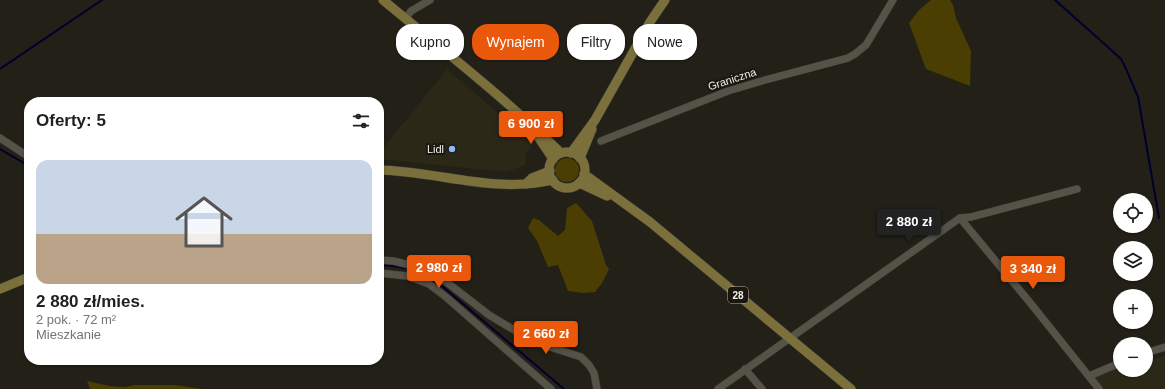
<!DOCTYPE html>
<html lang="pl">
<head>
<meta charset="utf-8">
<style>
	body { margin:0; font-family:Arial,sans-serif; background:#f6f6f6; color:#202124; height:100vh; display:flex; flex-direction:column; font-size:15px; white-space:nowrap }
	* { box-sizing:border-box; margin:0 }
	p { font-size:13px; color:#757577 }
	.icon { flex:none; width:22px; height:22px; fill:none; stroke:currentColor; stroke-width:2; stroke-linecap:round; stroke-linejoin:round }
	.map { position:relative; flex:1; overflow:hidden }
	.sheet { position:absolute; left:24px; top:97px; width:360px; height:268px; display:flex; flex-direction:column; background:#fff; border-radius:16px; box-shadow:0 1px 3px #0004 }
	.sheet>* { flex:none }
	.top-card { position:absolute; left:396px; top:24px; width:380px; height:36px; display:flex; gap:8px }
	.buttons { position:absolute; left:1113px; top:193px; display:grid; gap:8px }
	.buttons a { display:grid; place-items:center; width:40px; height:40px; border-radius:50%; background:#fff; box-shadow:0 1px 3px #0004; font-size:20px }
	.price { position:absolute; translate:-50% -34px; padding:0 9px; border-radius:4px; background:#ea580c; color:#fff; font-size:13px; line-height:26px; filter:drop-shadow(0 1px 2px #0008) }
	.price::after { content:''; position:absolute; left:50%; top:24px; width:12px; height:9px; margin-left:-6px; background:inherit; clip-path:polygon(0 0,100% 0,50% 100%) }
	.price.current { background:#222; color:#fff }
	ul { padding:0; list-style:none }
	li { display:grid; align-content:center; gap:8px; height:212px; padding:0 12px }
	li+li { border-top:1px solid #e0e0e0 }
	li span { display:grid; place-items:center; height:124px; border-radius:12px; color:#555 }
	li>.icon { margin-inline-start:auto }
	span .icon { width:72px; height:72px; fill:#fffc; stroke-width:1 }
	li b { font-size:17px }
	h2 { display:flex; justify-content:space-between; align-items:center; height:48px; padding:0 12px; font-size:17px }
	.chip { padding:0 14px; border-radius:16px; background:#fff; box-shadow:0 1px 3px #0004; font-size:14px; line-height:36px }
	.chip.current { background:#ea580c; color:#fff }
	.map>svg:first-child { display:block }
	.built { fill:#2b2818 }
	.green { fill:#4a3e03 }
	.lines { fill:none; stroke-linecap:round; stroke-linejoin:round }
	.stream { stroke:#00002f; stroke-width:2 }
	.minor-casing { stroke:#3f3d36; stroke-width:8 }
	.major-casing { stroke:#3f3d36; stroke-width:10 }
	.minor { stroke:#555348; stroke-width:7 }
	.major { stroke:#7b703b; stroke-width:9 }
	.poi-dot { fill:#8abafc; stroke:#19170e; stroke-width:1.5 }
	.labels { text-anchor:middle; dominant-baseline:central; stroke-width:4; stroke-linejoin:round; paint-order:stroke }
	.shield { fill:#19170e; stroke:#b2b0a9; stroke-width:1 }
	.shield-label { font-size:10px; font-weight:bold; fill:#f3f1eb }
	.street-label { font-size:11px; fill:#f3f1eb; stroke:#19170e }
	.poi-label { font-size:11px; fill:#f3f1eb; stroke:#19170e; text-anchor:end }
</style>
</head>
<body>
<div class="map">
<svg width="1165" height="389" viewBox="0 0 1165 389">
	<rect width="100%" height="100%" fill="#222017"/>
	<g class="built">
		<path d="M447 69 534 144 526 154 525 165 507 172 379 159V153Z"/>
		<path d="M1165 356V389H1104L1093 377 1120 368V370H1146V360Z"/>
	</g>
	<g class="green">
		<path d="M931 0H950L953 5 956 18 971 51 970 86 926 69 909 23 919 10Z"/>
		<circle cx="567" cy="170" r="12"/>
		<path d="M576 203 592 221 606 265 609 269 602 283 595 292 583 293 568 291 558 265 548 267 537 241 528 228 533 218 539 220 558 236 565 230 567 208Z"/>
		<path d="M87 381 110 386 124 387 135 385H175L202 389H90Z"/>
	</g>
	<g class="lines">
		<g class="stream">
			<path d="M1055 0 1109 48 1121 59 1127 71 1138 97 1159 218"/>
			<path d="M0 69 102 0"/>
			<path d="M0 149 29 166"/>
			<path d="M379 265C407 266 420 271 443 287L564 389"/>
		</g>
		<defs>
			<g id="minor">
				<path d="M405 19 411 11 430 0"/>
				<path d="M0 138 29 157"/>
				<path d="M601 141 728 91 765 80 848 58 855 54 866 45 893 0"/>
				<path d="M960 218 1032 305 1099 389"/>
				<path d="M379 260 393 261 423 268 440 277 489 315 524 336 538 343 581 357 589 365 594 373 597 389"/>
				<path d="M379 273 407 276 429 284 446 297 551 389"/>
				<path d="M1146 353 1165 347"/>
				<path d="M745 369 762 389"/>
				<path d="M1089 376 1120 363"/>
				<path d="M718 389 960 218 971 217 1077 189"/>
			</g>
			<g id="major">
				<path d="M383 0C443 50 505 98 561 153"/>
				<path d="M537 135 553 159"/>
				<circle cx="567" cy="170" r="18"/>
				<path d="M571 153 595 120 650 22 665 0"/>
				<path d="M580 158 592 129"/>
				<path d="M379 170C437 171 495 194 553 180"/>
				<path d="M584 174 650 222 851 389"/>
				<path d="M579 183 607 196"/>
				<path d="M526 184 532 178 550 171"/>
				<path d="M0 289 29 277"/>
			</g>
		</defs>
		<use href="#minor" class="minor-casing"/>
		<use href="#major" class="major-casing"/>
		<use href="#minor" class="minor"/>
		<use href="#major" class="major"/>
	</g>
	<circle class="poi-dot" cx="452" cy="149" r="4"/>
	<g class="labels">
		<rect class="shield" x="728" y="287" width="20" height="16" rx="3"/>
		<g class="shield-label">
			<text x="738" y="295">28</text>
		</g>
		<g class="street-label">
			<text transform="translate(732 79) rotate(-18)">Graniczna</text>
		</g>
		<g class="poi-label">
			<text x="444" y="149">Lidl</text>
		</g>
	</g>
</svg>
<div class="buttons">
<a><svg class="icon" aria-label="locate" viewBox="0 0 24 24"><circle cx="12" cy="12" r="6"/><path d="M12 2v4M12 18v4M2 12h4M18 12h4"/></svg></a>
<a><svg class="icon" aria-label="layers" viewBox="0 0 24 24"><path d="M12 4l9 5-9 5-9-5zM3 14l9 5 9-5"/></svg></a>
<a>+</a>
<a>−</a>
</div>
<b class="price" style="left:531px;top:145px">6 900 zł</b>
<b class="price current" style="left:909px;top:243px">2 880 zł</b>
<b class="price" style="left:439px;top:289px">2 980 zł</b>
<b class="price" style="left:1033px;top:290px">3 340 zł</b>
<b class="price" style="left:546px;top:355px">2 660 zł</b>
<div class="top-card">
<a class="chip">Kupno</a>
<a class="chip current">Wynajem</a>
<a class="chip">Filtry</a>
<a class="chip">Nowe</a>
</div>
<section class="sheet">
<h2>Oferty: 5<svg class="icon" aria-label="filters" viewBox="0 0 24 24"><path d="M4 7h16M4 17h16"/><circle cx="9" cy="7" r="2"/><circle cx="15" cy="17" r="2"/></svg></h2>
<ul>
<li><span style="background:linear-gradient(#c9d6e8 60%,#b9a48a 0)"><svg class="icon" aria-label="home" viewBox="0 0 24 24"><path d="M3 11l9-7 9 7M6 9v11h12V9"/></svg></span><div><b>2 880 zł/mies.</b><p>2 pok. · 72 m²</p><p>Mieszkanie</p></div></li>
</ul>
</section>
</div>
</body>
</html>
